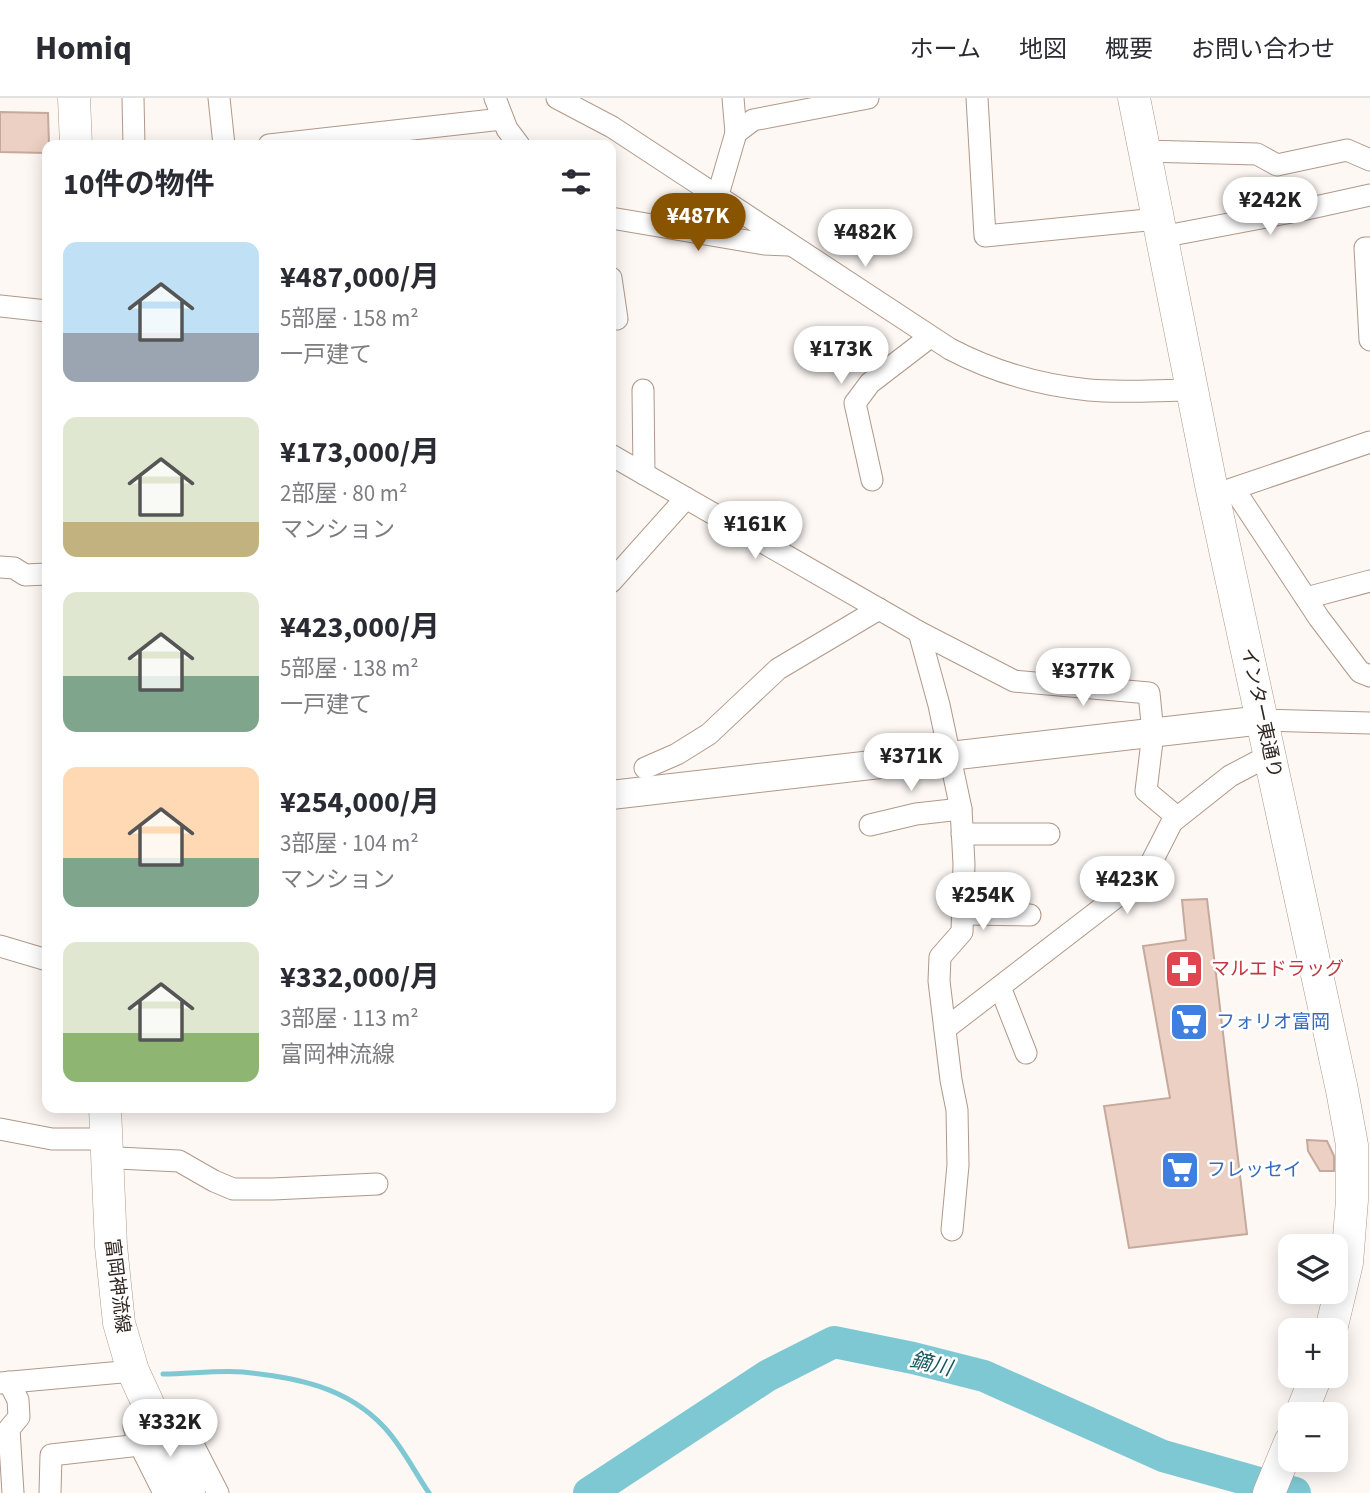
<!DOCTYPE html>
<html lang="ja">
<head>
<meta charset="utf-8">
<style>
	body { margin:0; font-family:"Source Sans 3","Noto Sans JP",sans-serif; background:#f7f7f7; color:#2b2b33; height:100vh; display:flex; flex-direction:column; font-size:26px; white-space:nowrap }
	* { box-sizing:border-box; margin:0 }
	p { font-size:23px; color:#7c7c81 }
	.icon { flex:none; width:38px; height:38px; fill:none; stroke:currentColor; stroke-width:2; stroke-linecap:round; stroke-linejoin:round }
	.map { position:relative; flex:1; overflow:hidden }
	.drawer { position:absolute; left:42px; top:42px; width:574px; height:973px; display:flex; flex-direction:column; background:#fff; border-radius:14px; box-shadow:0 4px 18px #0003 }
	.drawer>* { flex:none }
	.buttons { position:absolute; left:1278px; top:1136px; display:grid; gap:14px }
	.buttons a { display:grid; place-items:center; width:70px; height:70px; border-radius:14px; background:#fff; box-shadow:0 4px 18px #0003; font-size:35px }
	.price { position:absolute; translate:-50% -60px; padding:0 16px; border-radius:24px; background:#fff; color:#222; font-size:23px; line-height:46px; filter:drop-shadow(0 2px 4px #0008) }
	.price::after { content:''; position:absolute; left:50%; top:42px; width:21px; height:16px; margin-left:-10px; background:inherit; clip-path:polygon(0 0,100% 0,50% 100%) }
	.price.selected { background:#895400; color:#fff }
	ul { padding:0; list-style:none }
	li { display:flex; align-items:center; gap:21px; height:175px; padding:0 21px }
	li span { display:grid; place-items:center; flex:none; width:196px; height:140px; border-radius:14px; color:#555 }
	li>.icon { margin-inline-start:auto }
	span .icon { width:84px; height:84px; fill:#fffc; stroke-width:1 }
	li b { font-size:30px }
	h2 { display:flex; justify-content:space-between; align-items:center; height:84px; padding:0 21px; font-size:30px }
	header { display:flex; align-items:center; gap:42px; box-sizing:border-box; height:98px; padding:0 35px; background:#fff; border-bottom:2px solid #e1e1e2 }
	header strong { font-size:33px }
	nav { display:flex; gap:38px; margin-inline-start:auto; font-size:24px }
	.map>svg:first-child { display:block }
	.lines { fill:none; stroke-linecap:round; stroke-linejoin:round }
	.stream { stroke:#7ec8d3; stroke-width:5 }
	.river { stroke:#7ec8d3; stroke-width:32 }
	.building { fill:#ecd0c3; stroke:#c4a99c; stroke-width:2 }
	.street-casing { stroke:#b19889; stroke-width:23 }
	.secondary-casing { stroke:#b19889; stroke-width:30 }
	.primary-casing { stroke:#b19889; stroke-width:33 }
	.street { stroke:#fff; stroke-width:21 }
	.secondary { stroke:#fff; stroke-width:28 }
	.primary { stroke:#fff; stroke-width:32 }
	.labels { text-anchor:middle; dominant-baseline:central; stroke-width:5; stroke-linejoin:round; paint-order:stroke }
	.street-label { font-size:19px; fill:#2f2620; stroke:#fff }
	.health-label { font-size:19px; fill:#be3a42; stroke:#fff; text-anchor:start }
	.shop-label { font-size:19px; fill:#366cbe; stroke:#fff; text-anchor:start }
	.water-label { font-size:21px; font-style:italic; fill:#195860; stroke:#fff }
</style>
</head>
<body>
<header>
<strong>Homiq</strong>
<nav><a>ホーム</a><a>地図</a><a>概要</a><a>お問い合わせ</a></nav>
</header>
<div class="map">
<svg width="1370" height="1395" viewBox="0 0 1370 1395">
	<rect width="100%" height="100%" fill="#fdf8f4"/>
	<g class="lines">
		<path class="stream" d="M163 1276C189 1276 217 1272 243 1274 295 1279 347 1289 384 1329 402 1348 414 1373 429 1395"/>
		<path class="river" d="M589 1395 767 1278 834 1244 913 1260 984 1278 1163 1358 1295 1395"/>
	</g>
	<g class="building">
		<path d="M0 14 48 15 49 47H47V55L0 54Z"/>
		<path d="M1207 801 1247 1136 1129 1150 1104 1008 1170 1000 1143 848 1186 842 1182 802Z"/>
		<path d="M1307 1042 1327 1043 1334 1058V1073H1320L1308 1053Z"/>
	</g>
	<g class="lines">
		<defs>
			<g id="street">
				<path d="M133 0 134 47"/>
				<path d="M219 0 224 47"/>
				<path d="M495 0 507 31 519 47"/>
				<path d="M557 0 612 29 950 251C994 274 1039 287 1089 292 1121 295 1159 292 1192 292"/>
				<path d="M733 0 736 35"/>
				<path d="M977 0 985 138 1157 121"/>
				<path d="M269 47 502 21"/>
				<path d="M1144 53 1257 56 1277 67 1347 52 1370 62"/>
				<path d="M717 100 736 35 753 22 868 0"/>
				<path d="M611 120 764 146 788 147"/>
				<path d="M1161 139 1302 112 1370 97"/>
				<path d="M1370 150H1365L1370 242"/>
				<path d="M611 180 617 221"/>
				<path d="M0 208 47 213"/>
				<path d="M643 292 644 376"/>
				<path d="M611 357 919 534 1014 583 1149 595 1153 635 1146 693 1177 719"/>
				<path d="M872 382 855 305 870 285 930 239"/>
				<path d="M1234 391 1319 520 1360 574 1370 578"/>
				<path d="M1223 394 1370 344"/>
				<path d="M0 469 14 470 25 477 47 476"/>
				<path d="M611 484 686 400"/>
				<path d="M1306 500 1370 483"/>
				<path d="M919 534 939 607 961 711 964 766 962 834 940 859 939 883 951 982 957 1012 958 1067 952 1132"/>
				<path d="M1263 622 1370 625"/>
				<path d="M645 670 677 656 709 636 778 571 879 511"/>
				<path d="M870 727 916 716 961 711"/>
				<path d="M962 736H1049"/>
				<path d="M963 816 1030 817"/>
				<path d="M0 848 47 862"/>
				<path d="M1000 889 1026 955"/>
				<path d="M945 931 1145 777 1172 724 1230 678 1270 657"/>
				<path d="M0 1031 52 1041H106"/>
				<path d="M107 1057 118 1060 179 1063 214 1083 233 1091H273L377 1086"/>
				<path d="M9 1284 18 1302 19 1319 9 1331 13 1395"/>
				<path d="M0 1285 133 1273"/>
				<path d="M50 1395 51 1357 140 1347"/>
				<path d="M164 1395 140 1347 134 1329 154 1319 168 1315 182 1325 218 1395"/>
			</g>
			<path id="secondary" d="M611 697 1263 622"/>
			<g id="primary">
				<path d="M74 0 76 47"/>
				<path d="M1134 0 1211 387 1342 992 1352 1047V1102L1347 1165 1331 1232"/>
				<path d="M105 1010 111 1148 119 1225 133 1273 189 1395"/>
				<path d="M1301 1316 1316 1278"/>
				<path d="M1269 1395 1290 1344"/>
			</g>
		</defs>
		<use href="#street" class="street-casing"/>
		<use href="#secondary" class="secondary-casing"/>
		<use href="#primary" class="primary-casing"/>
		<use href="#street" class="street"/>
		<use href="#secondary" class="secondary"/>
		<use href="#primary" class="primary"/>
	</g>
	<defs>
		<symbol id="pharmacy-square" viewBox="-11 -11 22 22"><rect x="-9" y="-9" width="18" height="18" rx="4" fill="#e0444e" stroke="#fff"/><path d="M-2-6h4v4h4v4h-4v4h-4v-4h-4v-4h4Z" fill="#fff"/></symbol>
		<symbol id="supermarket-square" viewBox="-11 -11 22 22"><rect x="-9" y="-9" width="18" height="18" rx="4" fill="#3f7fe0" stroke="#fff"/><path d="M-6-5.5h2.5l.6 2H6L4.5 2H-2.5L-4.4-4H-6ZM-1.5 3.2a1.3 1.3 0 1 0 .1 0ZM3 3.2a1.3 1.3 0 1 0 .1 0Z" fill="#fff"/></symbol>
	</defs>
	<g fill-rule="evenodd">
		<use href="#pharmacy-square" x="1162" y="849" width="44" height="44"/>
		<use href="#supermarket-square" x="1167" y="902" width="44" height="44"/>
		<use href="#supermarket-square" x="1158" y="1050" width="44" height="44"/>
	</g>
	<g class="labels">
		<g class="street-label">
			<text transform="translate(1261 615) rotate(78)">インター東通り</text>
			<text transform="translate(117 1188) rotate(83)">富岡神流線</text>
		</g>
		<g class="health-label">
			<text x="1211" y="871">マルエドラッグ</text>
		</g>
		<g class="shop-label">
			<text x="1216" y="924">フォリオ富岡</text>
			<text x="1207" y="1072">フレッセイ</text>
		</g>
		<g class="water-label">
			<text transform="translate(931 1266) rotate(13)">鏑川</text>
		</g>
	</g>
</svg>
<div class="buttons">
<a><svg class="icon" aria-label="layers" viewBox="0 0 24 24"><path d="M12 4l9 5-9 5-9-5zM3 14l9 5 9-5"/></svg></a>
<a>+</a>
<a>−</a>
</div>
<b class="price" style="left:1270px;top:139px">¥242K</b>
<b class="price selected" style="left:698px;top:155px">¥487K</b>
<b class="price" style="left:865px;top:171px">¥482K</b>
<b class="price" style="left:841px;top:288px">¥173K</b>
<b class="price" style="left:755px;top:463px">¥161K</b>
<b class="price" style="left:1083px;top:610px">¥377K</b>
<b class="price" style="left:911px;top:695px">¥371K</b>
<b class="price" style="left:1127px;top:818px">¥423K</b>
<b class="price" style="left:983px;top:834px">¥254K</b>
<b class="price" style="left:170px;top:1361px">¥332K</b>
<section class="drawer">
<h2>10件の物件<svg class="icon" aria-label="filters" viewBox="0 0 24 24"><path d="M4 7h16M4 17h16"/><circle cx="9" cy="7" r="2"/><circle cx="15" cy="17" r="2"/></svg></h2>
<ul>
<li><span style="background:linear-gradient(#bfe0f5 65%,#9aa5b1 0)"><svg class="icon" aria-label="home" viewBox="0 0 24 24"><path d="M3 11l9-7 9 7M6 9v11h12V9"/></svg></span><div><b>¥487,000/月</b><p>5部屋 · 158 m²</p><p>一戸建て</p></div></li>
<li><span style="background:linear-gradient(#dfe7d0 75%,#c2b280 0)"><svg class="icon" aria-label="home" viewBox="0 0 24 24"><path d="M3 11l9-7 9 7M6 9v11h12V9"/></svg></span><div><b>¥173,000/月</b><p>2部屋 · 80 m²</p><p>マンション</p></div></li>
<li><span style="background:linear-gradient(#dfe7d0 60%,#7fa58c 0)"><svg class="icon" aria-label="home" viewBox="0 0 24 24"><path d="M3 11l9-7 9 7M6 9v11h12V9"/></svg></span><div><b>¥423,000/月</b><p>5部屋 · 138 m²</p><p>一戸建て</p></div></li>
<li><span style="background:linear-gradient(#ffd9b3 65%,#7fa58c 0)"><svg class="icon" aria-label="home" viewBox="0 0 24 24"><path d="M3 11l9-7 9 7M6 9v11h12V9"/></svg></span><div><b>¥254,000/月</b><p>3部屋 · 104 m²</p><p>マンション</p></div></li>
<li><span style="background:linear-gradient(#dfe7d0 65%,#8fb573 0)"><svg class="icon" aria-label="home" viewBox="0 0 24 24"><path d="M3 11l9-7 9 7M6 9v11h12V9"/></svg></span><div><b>¥332,000/月</b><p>3部屋 · 113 m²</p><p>富岡神流線</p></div></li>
</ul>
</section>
</div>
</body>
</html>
